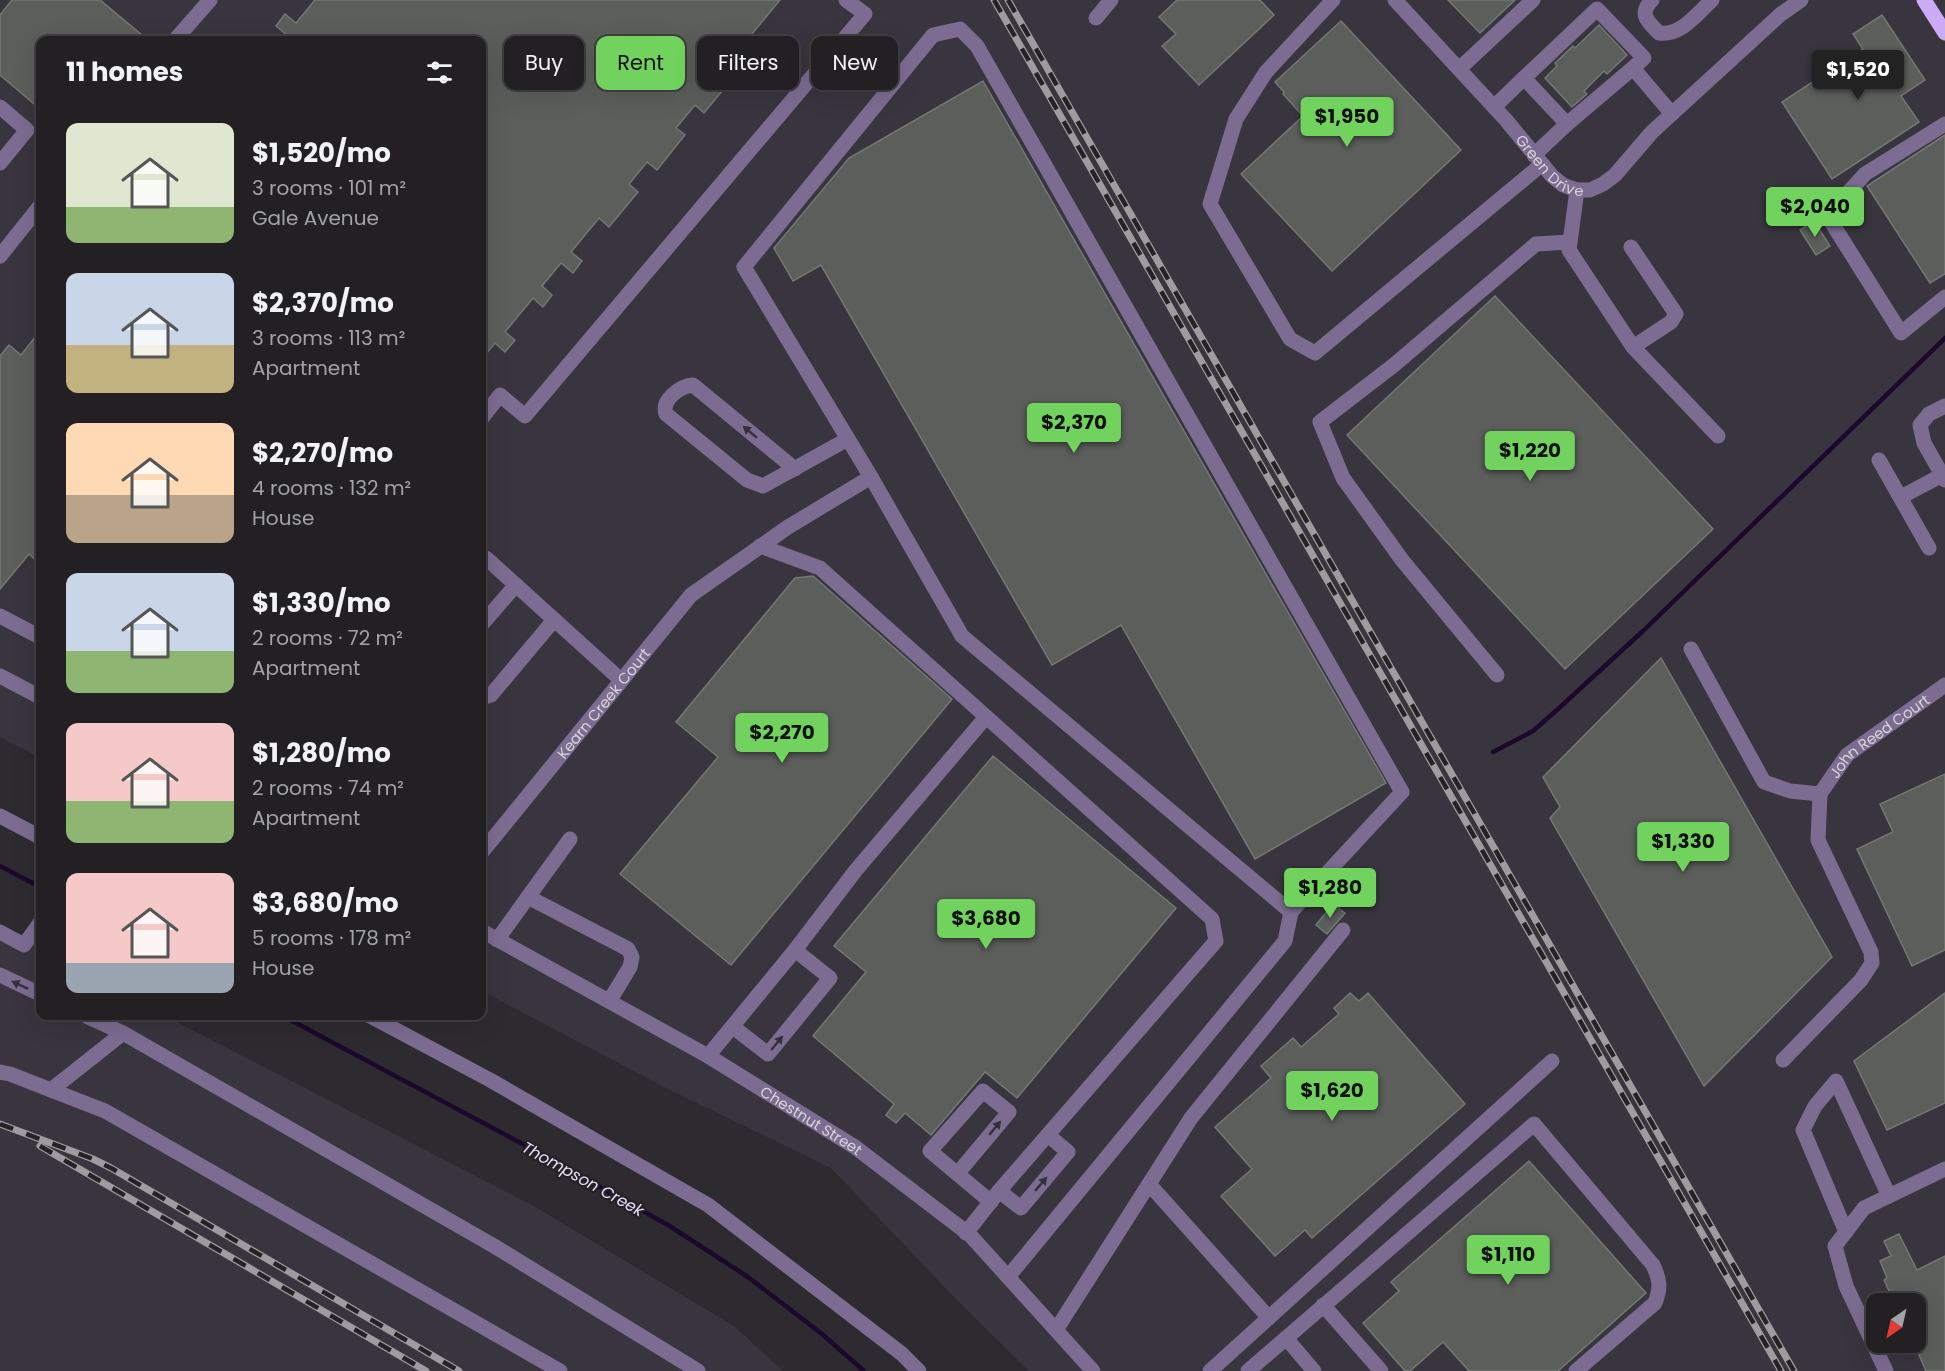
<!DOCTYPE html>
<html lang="en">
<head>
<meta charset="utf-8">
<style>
	body { margin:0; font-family:Poppins,sans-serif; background:#2a282b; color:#f1f3f6; height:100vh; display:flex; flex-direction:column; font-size:22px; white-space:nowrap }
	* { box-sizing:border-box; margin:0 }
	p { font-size:20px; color:#a2a3a6 }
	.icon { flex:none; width:33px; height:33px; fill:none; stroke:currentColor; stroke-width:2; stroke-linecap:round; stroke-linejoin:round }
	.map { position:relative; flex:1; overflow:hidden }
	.sheet { position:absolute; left:36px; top:36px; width:450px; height:984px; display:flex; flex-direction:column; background:#222023; border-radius:12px; box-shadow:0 6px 24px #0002,0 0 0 2px #3f3e41 }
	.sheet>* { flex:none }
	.hud { position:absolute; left:504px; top:36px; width:570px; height:54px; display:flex; gap:12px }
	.needle { width:39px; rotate:214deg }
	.fabs { position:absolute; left:1866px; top:1293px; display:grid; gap:12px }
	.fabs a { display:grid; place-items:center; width:60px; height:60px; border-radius:12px; background:#222023; box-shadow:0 6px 24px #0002,0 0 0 2px #3f3e41; font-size:30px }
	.price { position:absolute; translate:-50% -51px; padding:0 14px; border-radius:6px; background:#71d25e; color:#111; font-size:20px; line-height:39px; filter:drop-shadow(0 2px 3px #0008) }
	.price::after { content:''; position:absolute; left:50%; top:36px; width:18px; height:14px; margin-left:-9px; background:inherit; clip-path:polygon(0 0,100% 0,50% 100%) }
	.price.current { background:#222; color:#fff }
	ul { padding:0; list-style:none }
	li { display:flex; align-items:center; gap:18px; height:150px; padding:0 30px }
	li span { display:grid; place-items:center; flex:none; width:168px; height:120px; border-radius:12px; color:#555 }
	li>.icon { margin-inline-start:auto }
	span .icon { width:72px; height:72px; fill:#fffc; stroke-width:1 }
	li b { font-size:26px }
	h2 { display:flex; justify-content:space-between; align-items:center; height:72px; padding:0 30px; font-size:26px }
	.pill { padding:0 21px; border-radius:12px; background:#222023; box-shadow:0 6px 24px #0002,0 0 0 2px #3f3e41; font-size:21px; line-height:54px }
	.pill.current { background:#71d25e; color:#111 }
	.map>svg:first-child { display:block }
	.built { fill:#39353e; fill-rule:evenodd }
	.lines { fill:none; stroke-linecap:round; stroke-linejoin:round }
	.stream { stroke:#1b082c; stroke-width:4.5 }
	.building { fill:#5b5e5a; stroke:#747874; stroke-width:1.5 }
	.minor { stroke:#7c6c91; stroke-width:15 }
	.major { stroke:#ccabf6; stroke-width:15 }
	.rail-casing { stroke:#9e9c9f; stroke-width:7 }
	.rail { stroke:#232225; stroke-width:4.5; stroke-dasharray:14; stroke-linecap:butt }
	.oneway { fill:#35313b }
	.labels { text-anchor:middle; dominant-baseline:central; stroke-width:4.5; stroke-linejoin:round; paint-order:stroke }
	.street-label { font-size:15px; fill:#d6d5d7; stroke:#232225 }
	.water-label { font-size:16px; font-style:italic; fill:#e9ddf9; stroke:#232225 }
</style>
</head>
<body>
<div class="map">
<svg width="1945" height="1371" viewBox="0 0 1945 1371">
	<rect width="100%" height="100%" fill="#2d2b2f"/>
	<g class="built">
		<path d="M0 0H1945V1371H1029L953 1296 831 1168 664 1087 482 991V40H40V758L0 737ZM1876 1304H1916V1342H1876Z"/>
		<path d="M0 927 40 949V1016H165L532 1205 734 1326 783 1371H0Z"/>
	</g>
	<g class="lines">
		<g class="stream">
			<path d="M1493 752 1533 731 1558 709 1643 631 1945 338"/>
			<path d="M0 866 40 887"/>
			<path d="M283 1016 519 1142 668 1225 748 1277 822 1334 864 1371"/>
		</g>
	</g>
	<g class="building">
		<path d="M12 0H100L148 40H40V109L0 75V15Z"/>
		<path d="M315 0H780L722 70 732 79 704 113 695 105 676 128 685 135 657 170 647 162 629 184 638 192 628 204 609 227 599 218 571 252 582 261 573 273 561 263 542 286 552 295 543 307 533 298 505 332 515 340 505 352 495 343 482 359V40H293L276 26 285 14 296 23Z"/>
		<path d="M1177 0H1260L1274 15 1199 85 1162 46 1176 34 1159 17Z"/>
		<path d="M1448 0H1515L1480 33Z"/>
		<path d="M1882 15 1925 80 1901 96 1919 122 1832 179 1782 102 1863 49 1853 34Z"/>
		<path d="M1341 21 1461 150 1332 271 1241 174 1303 116 1283 94 1284 92 1275 82Z"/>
		<path d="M1599 25 1627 55 1607 74 1604 71 1584 91 1587 94 1572 107 1545 78 1557 66 1555 63 1573 46 1575 48Z"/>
		<path d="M983 81 1386 783 1255 859 1121 625 1052 665 821 265 793 281 774 248 849 158Z"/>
		<path d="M1945 135V274L1930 283 1867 186Z"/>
		<path d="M1814 221 1830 246 1816 255 1800 230Z"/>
		<path d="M1495 296 1713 529 1565 669 1347 435Z"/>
		<path d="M40 331V564L29 554 0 589V356L9 345 21 355Z"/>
		<path d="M813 576 952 699 731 965 620 874 718 757 676 722 795 578Z"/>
		<path d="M1661 658 1832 957 1704 1086 1550 818 1560 807 1543 777Z"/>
		<path d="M993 756 1176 908 1017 1098 985 1072 931 1135 905 1113 896 1123 886 1115 894 1104 813 1036 866 972 834 946Z"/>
		<path d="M1945 774V950L1912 966 1857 849 1893 832 1880 804Z"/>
		<path d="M1333 904 1345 913 1327 934 1316 925Z"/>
		<path d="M1350 993 1359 1001 1368 993 1465 1104 1312 1238 1305 1230 1275 1256 1221 1196 1252 1169 1215 1127 1271 1078 1261 1066 1293 1038 1301 1047 1339 1014 1334 1008Z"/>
		<path d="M1945 993V1103L1887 1130 1854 1061Z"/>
		<path d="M1529 1161 1646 1293 1558 1371H1469L1443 1342 1410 1371H1405L1363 1323 1399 1291 1391 1282Z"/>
		<path d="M1899 1234 1917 1270 1945 1256V1371H1926L1916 1348V1304H1895L1884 1280 1887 1278 1880 1261 1891 1256 1884 1241Z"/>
	</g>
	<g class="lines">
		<g class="minor">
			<path d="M1333 0 1266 72 1236 119 1210 204 1290 339 1315 353 1541 165"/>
			<path id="s1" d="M1395 0 1506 120 1552 176 1563 185 1577 190H1590L1603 184 1615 175 1652 132 1781 14 1801 0"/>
			<path d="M1652 0C1638 14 1648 22 1659 33 1681 36 1697 14 1712 0"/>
			<path d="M1096 18 1111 0"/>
			<path d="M175 40 210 0"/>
			<path d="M1633 68 1644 58 1597 9 1524 78 1567 124 1633 68 1672 114"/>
			<path d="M1459 69 1533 0"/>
			<path d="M0 107 27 130 0 163"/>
			<path d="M1494 107 1524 78"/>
			<path d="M1945 124 1865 174 1846 195 1825 212 1901 333 1945 297"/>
			<path d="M1534 155 1567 124"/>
			<path d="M1577 190 1569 250 1633 347 1718 436"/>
			<path d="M1631 247 1676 314 1671 322 1633 347"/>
			<path d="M0 256 40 206"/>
			<path d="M1945 406 1929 414 1920 425 1924 443 1945 480"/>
			<path d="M482 418 500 395 525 416 865 14 846 0"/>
			<path d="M1879 460 1929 548"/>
			<path d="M795 469 693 385C680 386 661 400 666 414L747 480 763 486 848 439"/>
			<path d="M871 477 744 267 933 35 960 29 977 46 1402 792 1291 912"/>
			<path d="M1901 497 1942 475"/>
			<path d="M760 546 820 568 1212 919 1216 941 999 1191 966 1233"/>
			<path d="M486 558 621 680"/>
			<path d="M0 616 40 637"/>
			<path d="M482 624 516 585"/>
			<path d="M1691 649 1764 782 1790 791 1820 794"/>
			<path d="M1497 675 1402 560 1343 478 1320 422 1394 365 1536 244 1570 242"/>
			<path d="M0 676 40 697"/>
			<path d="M482 698 491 695 554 620"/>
			<path id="s2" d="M1820 794 1847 755 1945 685"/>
			<path d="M0 816 40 837"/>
			<path id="s3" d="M482 852 691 595 788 527 871 477 962 636 1291 912 1285 941 1008 1277"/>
			<path d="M528 897 570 839"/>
			<path id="s4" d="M482 931 708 1056 855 1147 970 1235 1093 1371"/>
			<path d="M0 932 24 945 40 923"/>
			<path d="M497 940 528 897 628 949 632 957 630 967 610 1000"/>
			<path d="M0 975 40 994"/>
			<path d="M86 1016 123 1033 494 1246 698 1371"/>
			<path d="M370 1016 490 1080 708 1205 902 1354 919 1371"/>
			<path d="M733 1027 768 1054 830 978 795 950"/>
			<path d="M708 1056 795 950 856 870 986 717"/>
			<path d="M1783 1060 1861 980 1872 963 1871 952 1818 840 1820 794"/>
			<path d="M0 1072 10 1074 105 1111 560 1371"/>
			<path d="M51 1090 123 1033"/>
			<path d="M958 1173 1009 1112 983 1091 930 1151 991 1202"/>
			<path d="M1149 1184 1269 1318"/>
			<path d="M999 1191 1021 1208 1068 1152 1048 1135"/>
			<path d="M1846 1232 1803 1130 1815 1106 1836 1081 1889 1196"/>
			<path d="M1323 1305 1381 1371"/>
			<path d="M1056 1330 1191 1118 1343 930"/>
			<path d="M1286 1338 1314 1371"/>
			<path d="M1210 1371 1552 1061"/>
			<path d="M1248 1371 1534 1124 1653 1265C1660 1280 1661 1288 1655 1303L1576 1371"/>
			<path d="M1886 1371 1846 1286 1835 1246 1864 1208 1945 1169"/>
		</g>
		<path class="major" d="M1924 0 1945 33"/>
		<defs>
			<g id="rail">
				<path d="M994 0 1781 1371"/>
				<path d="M1008 0 1794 1371"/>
				<path d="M0 1124 93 1159 111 1168 459 1371"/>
				<path d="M40 1146 426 1371"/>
			</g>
		</defs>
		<use href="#rail" class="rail-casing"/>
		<use href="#rail" class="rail"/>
	</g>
	<defs><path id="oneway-solid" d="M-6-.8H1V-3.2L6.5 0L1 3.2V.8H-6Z" transform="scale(1.5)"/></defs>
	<g class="oneway">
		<use href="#oneway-solid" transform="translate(750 432) rotate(-140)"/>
		<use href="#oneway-solid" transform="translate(20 985) rotate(-155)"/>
		<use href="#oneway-solid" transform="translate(777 1043) rotate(-51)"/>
		<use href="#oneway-solid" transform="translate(995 1128) rotate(-50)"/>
		<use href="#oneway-solid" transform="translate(1041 1184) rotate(-50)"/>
	</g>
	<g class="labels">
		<g class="street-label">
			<text stroke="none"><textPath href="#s1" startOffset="228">Green Drive</textPath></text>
			<text stroke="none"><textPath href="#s3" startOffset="192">Kearn Creek Court</textPath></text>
			<text stroke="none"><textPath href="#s2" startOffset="84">John Reed Court</textPath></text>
			<text stroke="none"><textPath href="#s4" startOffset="380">Chestnut Street</textPath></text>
		</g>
		<g class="water-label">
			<text transform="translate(583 1179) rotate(29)">Thompson Creek</text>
		</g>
	</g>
</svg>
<div class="fabs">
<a><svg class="needle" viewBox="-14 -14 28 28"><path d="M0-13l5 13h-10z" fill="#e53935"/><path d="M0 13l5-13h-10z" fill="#a2a3a6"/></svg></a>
</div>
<b class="price current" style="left:1858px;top:101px">$1,520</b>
<b class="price" style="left:1347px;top:148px">$1,950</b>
<b class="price" style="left:1815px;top:238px">$2,040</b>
<b class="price" style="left:1074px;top:454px">$2,370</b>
<b class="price" style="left:1530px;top:482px">$1,220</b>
<b class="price" style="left:782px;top:764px">$2,270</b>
<b class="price" style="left:1683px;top:873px">$1,330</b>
<b class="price" style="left:1330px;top:919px">$1,280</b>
<b class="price" style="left:986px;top:950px">$3,680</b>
<b class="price" style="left:1332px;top:1122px">$1,620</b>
<b class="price" style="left:1508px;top:1286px">$1,110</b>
<div class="hud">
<a class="pill">Buy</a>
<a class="pill current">Rent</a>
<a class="pill">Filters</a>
<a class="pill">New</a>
</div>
<section class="sheet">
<h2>11 homes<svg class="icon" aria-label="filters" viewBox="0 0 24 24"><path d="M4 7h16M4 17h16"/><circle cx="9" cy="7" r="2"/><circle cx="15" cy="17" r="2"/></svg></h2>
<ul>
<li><span style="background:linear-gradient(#dfe7d0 70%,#8fb573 0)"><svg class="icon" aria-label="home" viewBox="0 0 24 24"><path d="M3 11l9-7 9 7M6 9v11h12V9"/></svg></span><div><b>$1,520/mo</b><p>3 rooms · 101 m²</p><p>Gale Avenue</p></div></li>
<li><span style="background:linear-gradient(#c9d6e8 60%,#c2b280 0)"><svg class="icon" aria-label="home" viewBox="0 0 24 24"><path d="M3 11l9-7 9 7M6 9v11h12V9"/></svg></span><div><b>$2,370/mo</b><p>3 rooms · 113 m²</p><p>Apartment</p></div></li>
<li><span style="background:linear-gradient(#ffd9b3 60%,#b9a48a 0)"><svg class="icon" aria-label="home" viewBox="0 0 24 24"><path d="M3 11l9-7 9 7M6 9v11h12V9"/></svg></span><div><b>$2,270/mo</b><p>4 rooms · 132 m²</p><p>House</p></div></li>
<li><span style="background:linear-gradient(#c9d6e8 65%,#8fb573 0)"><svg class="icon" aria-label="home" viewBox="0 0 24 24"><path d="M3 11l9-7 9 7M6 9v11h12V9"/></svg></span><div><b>$1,330/mo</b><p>2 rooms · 72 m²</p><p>Apartment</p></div></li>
<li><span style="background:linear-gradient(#f6c9c9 65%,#8fb573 0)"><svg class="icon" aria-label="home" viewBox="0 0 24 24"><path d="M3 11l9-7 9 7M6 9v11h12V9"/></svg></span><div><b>$1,280/mo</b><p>2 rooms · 74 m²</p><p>Apartment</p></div></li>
<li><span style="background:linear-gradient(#f6c9c9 75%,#9aa5b1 0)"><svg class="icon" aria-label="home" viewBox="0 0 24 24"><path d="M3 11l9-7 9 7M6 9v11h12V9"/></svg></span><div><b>$3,680/mo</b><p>5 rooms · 178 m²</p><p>House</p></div></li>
</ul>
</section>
</div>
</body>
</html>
